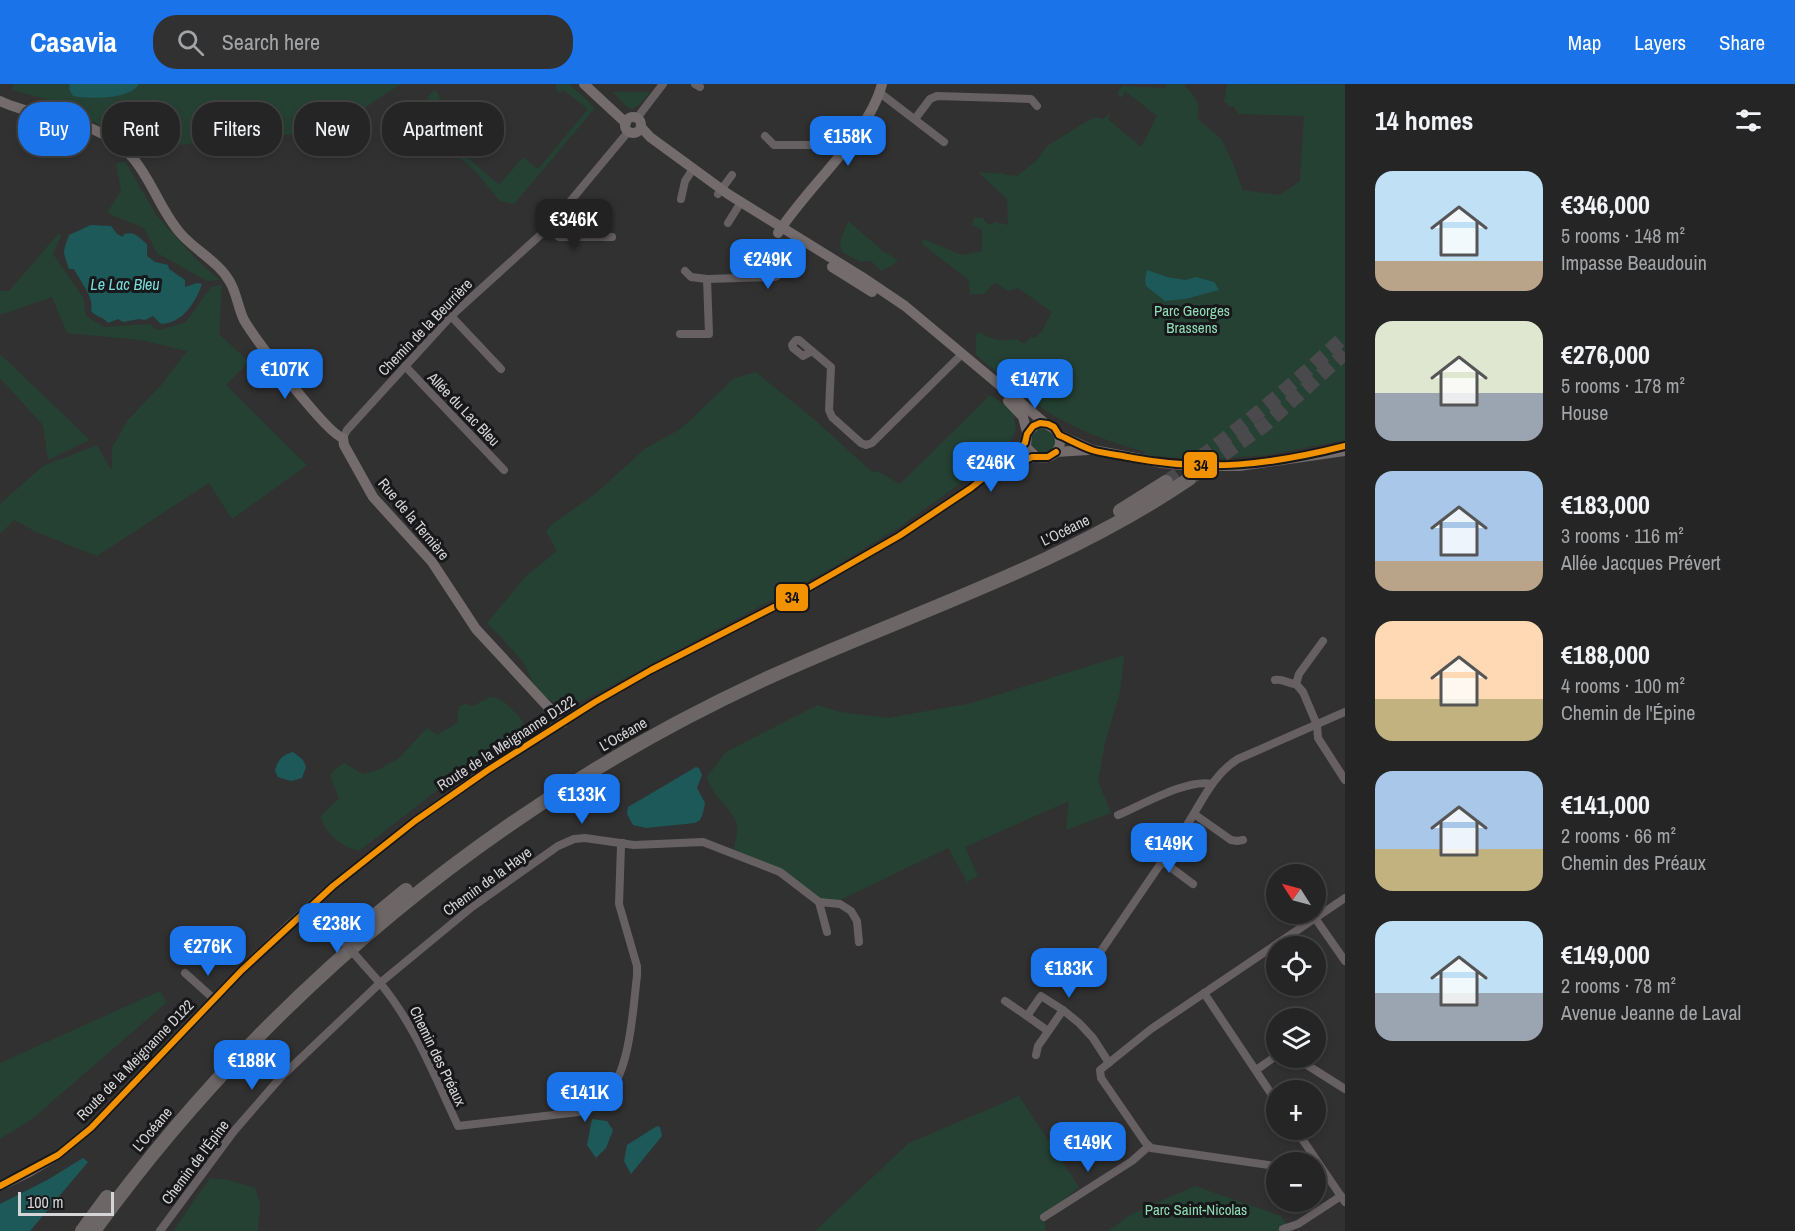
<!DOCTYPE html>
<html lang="en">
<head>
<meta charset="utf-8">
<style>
	body { margin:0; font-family:"Archivo Narrow",sans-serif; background:#313132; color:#f1f3f6; height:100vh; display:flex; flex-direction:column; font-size:22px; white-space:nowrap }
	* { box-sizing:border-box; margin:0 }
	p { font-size:20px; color:#a3a5a7 }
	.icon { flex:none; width:33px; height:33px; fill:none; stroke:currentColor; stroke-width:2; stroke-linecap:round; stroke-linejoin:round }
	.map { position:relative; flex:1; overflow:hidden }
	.drawer { display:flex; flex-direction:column; background:#252526; width:450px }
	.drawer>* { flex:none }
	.hud { position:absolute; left:18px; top:18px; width:570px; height:54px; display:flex; gap:12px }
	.needle { width:39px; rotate:306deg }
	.controls { position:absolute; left:1266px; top:780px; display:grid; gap:12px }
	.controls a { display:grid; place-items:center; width:60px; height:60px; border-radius:50%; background:#252526; box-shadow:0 3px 9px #0003,0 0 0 2px #424243; font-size:30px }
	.scale { position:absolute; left:18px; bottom:15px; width:96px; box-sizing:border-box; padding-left:6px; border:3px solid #d5d4d7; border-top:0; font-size:16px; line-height:21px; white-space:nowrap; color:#d5d4d7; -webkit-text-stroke:4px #18181a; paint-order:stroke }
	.price { position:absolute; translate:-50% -51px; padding:0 14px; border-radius:12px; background:#1a73e8; color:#fff; font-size:20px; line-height:39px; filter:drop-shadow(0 2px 3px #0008) }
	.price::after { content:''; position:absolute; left:50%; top:36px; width:18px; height:14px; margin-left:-9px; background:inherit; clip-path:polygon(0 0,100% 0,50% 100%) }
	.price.current { background:#222; color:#fff }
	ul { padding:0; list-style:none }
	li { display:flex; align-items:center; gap:18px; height:150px; padding:0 30px }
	li span { display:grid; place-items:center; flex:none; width:168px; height:120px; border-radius:18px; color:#555 }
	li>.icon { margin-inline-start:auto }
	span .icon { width:72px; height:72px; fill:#fffc; stroke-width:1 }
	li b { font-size:26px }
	h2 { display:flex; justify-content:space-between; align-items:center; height:72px; padding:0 30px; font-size:26px }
	.chip { padding:0 21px; border-radius:24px; background:#252526; box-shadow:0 3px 9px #0003,0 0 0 2px #424243; font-size:21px; line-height:54px }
	.chip.current { background:#1a73e8; color:#fff }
	header { display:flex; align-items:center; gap:36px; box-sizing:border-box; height:84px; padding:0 30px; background:#1a73e8; color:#fff }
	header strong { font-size:28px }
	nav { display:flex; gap:33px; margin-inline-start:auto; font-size:21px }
	.search { width:420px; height:54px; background:#313132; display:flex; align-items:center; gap:15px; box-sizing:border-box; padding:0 21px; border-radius:24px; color:#a3a5a7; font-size:22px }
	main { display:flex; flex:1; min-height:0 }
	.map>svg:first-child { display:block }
	.green { fill:#254134 }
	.water { fill:#1d5959 }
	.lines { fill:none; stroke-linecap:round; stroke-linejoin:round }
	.highway-tunnel { stroke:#4a494b; stroke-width:14; stroke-dasharray:14 7; stroke-linecap:butt }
	.street { stroke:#676062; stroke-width:8 }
	.secondary { stroke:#736b6c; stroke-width:10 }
	.highway { stroke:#6d6667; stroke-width:14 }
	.street-bridge { stroke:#676062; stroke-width:8 }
	.bus-1-casing { stroke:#18181a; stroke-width:10 }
	.bus-1 { stroke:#f39200; stroke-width:6 }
	.labels { text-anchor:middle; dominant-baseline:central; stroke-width:6; stroke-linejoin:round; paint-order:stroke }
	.park-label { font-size:15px; fill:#90deb8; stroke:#18181a }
	.street-label { font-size:15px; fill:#d5d4d7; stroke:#18181a }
	.water-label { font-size:16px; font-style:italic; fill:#77dcdb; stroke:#18181a }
	.line-badge { stroke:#18181a; stroke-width:2 }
	.pale-badge-label { font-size:16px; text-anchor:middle; font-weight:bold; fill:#111 }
</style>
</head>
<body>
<header>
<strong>Casavia</strong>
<div class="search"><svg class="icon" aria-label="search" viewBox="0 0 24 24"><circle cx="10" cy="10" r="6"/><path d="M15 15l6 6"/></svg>Search here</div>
<nav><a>Map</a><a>Layers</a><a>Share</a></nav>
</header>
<main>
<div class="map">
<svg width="1345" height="1147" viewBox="0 0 1345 1147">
	<rect width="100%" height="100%" fill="#313132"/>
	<g class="green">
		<path d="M13 0H401L314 56 297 50 157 63 134 58 52 17 12 6Z"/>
		<path d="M556 0H569L591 20 590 22 595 24 514 120 500 117 475 87 419 38C421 24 425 15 435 5L444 23 440 28 445 33 449 30 471 51 460 67 499 101 523 73 538 85 588 25 563 6 560 9 556 5Z"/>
		<path d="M1167 0H1184C1192 12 1203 18 1197 34L1221 55 1232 77 1243 106 1280 111 1300 97 1304 32 1239 30 1233 22 1228 23V19H1224L1227 0 1345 1V356L1268 371 1201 376 1145 371V368C1114 359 1084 349 1056 333 1027 316 1002 292 976 271V251L979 248C991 256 1003 258 1017 255L1024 260 1031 253 1035 254 1042 247 1052 228 1018 204 1008 207 995 198 984 210H970L969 196 922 160 923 155 962 171 982 167V146L972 141 974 134H982L989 141 996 138 1008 141 1007 115 978 88 999 90V88L1007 91 1017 92 1037 76 1047 62 1094 33 1103 35 1110 29 1108 35 1141 63 1157 32 1125 7 1122 14 1117 10 1122 2 1165 4Z"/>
		<path d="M613 8H650L640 20 632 25 627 23Z"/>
		<path d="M125 77 156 131 195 174 219 196 207 197 157 169 144 144 107 129 121 107 116 79Z"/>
		<path d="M848 137 883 167 898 176 891 182 881 187 871 177 860 178 842 168 840 158Z"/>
		<path d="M59 149 61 152 53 170 83 213 86 232 104 243 150 240 157 246 185 239 211 203 222 201 219 250 249 278 226 301 307 381 232 435 209 399 97 472 36 448 14 436 0 450V420L43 382 97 361 112 387V364L128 336 163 299 187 267 141 256 67 249 52 213 0 231V207H9Z"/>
		<path d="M0 270 90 356 48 376 43 341 0 294Z"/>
		<path d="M756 288 815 336 872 388 877 387 900 400 990 311 1009 324 1014 330 1016 347 1005 365 965 396 898 444 832 484 580 618C558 624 546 618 533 598 529 591 527 583 522 577 511 564 499 551 487 539L527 491 557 467 546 447 551 441 595 410 646 364 682 344 734 294Z"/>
		<path d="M1047 343 1057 355 1054 364 1043 369 1036 367 1030 359 1034 346Z"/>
		<path d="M1124 571 1120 608 1105 659 1098 697 1111 729 1066 746 1069 717 965 763 978 792 967 798 948 764 838 817 819 818 780 788 734 765C735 759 738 748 737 741 733 724 711 713 707 693L726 668 817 621 840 628 888 634 972 619Z"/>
		<path d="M491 613C504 613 514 629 523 637L519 647 466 684 359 767C343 763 323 749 321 732L339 714 330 692 334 686 344 679 363 690 378 686 398 675 427 644 437 651 457 639 459 622 465 620 473 622Z"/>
		<path d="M160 907 167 918 32 1035 0 1055V979Z"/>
		<path d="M1019 1012 1079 1103 1044 1133 1046 1147H815L909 1059Z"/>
		<path d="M210 1094 228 1096 255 1104 260 1119 258 1147H173Z"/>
		<path d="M1195 1102 1281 1132 1292 1147H1108L1130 1131Z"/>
	</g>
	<g class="water">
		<path d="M70 0H139C129 16 90 15 73 12L69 5Z"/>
		<path d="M91 141 111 142 117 150 123 153 124 150C136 147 138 153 147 160V172L155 178 168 181 169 185 185 196V203L197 199 202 200C195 219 183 239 161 240L153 232 145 236 139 235 123 238 118 235 108 239C103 232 97 234 91 227 95 214 80 197 74 185H69C63 166 62 171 69 151Z"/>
		<path d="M1147 186 1167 193 1185 196 1196 193 1214 198 1219 206 1185 215 1165 217 1146 202 1145 196Z"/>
		<path d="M293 668 303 676 306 683 302 694 291 697 278 693 275 687C277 677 283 670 293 668Z"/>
		<path d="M696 683 699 684 702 691 697 704 705 719 703 729 700 736 695 739 646 744 633 741 627 730 628 723Z"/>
		<path d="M592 1035 607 1037 613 1046 606 1064 596 1074 587 1061Z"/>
		<path d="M657 1042 660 1043 662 1052 631 1090 624 1077 627 1061Z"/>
		<path d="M83 1074 88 1078 30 1147H0V1120L49 1095Z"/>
	</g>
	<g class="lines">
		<g class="highway-tunnel">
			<path d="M1189 395 1265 341 1345 269"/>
			<path d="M1166 398C1230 353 1289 305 1345 252"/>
		</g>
		<g class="street">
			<path d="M695 0 700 3"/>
			<path d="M880 9 944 58"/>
			<path d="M637 34 663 0"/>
			<path d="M915 35 930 15 937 12 1031 15 1037 22"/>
			<path d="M765 52 774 61H832L844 65"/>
			<path d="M718 110 732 91"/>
			<path d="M681 115 685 97 693 85"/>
			<path d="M728 139 741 118"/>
			<path d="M548 144 559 153H612"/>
			<path d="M707 195 775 193 786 187 801 163"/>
			<path d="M451 232 501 285"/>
			<path d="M680 250H709L707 195 691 193 685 187"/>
			<path d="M812 267 803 272 793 264 792 261 796 256H799L831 283 829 326 832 333 861 359 866 361 872 359 959 273"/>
			<path d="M405 282 504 386"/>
			<path d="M343 354 347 346 451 232 548 144 628 48"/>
			<path d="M1323 557 1299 590 1296 600 1303 608 1317 641 1318 654 1345 696"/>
			<path d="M1275 596C1283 594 1288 600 1296 600"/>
			<path d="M1194 730 1231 756 1237 757 1243 756"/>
			<path d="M1118 731C1142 721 1188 694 1212 700"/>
			<path d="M1162 777 1193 800"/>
			<path d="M819 818 827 848"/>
			<path d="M311 821 330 842"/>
			<path d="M1315 834 1345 877"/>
			<path d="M364 881 380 899 472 823 558 762 574 755 585 754 634 761 703 758 780 788 819 818 840 820 851 827 857 837 859 858"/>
			<path d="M185 889 214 915"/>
			<path d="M1086 889C1119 841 1152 792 1185 744 1201 720 1212 691 1238 675L1345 628"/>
			<path d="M1204 909 1276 1017"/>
			<path d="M1005 917 1027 932 1041 912 1063 926"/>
			<path d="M1027 932 1048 947"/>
			<path d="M1036 971 1038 962 1063 926 1079 939 1093 954 1109 979"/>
			<path d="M1296 974 1345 1005"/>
			<path d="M1256 986 1276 972"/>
			<path d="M1296 1046 1345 1118"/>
			<path d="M1276 1082 1151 1064 1145 1058 1101 994 1100 986 1151 945 1345 814"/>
			<path d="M1044 1133 1132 1077 1149 1062"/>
			<path d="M1283 1145 1298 1140 1341 1112"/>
			<path d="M160 1147 234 1047 281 993 380 899C415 941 435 993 458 1042L579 1028C585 1026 592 1024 597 1021 631 997 632 930 637 892V882L619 820 621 762 623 759"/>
		</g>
		<g class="secondary">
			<path d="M584 0 626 39"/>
			<path d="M0 17C47 39 95 31 132 73 152 96 161 128 181 150 196 167 219 178 230 198 237 210 238 224 244 236 255 255 327 350 343 354L344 361 373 413 432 478 476 545 563 639"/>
			<circle cx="633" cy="41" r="8"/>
			<path d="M641 43 650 53 728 110 862 193 905 222 1046 340"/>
			<path d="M778 149C807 103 869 51 882 0"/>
			<path d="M832 183 872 208"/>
			<path d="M1008 317 1023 333 1027 348"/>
			<path d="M1059 351 1093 366 1162 379 1191 382H1239L1345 367"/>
			<path d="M1056 368 1088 366"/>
			<path d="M996 391C1007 384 1022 373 1036 373 1043 373 1048 375 1054 370 1069 356 1053 336 1036 340L1027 350 1026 363 1036 373"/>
			<path d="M0 1102 29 1088 58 1071 91 1044 242 886 290 841 333 802 415 737 488 686 595 618 651 586 782 519 899 452 971 404 1025 359"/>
		</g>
		<g class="highway">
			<path d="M1120 427 1166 398"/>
			<path d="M372 834 406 806"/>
			<path d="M82 1147 107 1113"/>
			<path d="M94 1147C265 911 496 720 761 597 904 531 1058 484 1189 395"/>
		</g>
		<path class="street-bridge" d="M330 842 364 881"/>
		<defs>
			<g id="bus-1">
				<path d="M1059 351C1070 356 1081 362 1092 366 1105 370 1120 371 1133 374 1209 388 1270 381 1345 362"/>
				<path d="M1004 386 1032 373H1048L1056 368"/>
				<path d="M0 1102 58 1071 91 1044 242 886 333 802 415 737 488 686 595 618 651 586 782 519 899 452 971 404 1016 368 1025 359 1027 350 1033 342 1040 339 1048 340 1054 343 1059 351"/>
			</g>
		</defs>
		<use href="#bus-1" class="bus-1-casing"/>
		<use href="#bus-1" class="bus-1"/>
	</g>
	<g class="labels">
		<g class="park-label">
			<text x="1192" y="226">Parc Georges<tspan x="1192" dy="17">Brassens</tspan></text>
			<text x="1196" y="1125">Parc Saint-Nicolas</text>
		</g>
		<g class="street-label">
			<text transform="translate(425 243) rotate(-46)">Chemin de la Beurrière</text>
			<text transform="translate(464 325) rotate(46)">Allée du Lac Bleu</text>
			<text transform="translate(414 435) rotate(50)">Rue de la Ternière</text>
			<text transform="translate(1065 446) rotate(-26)">L’Océane</text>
			<text transform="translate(623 650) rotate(-30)">L’Océane</text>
			<text transform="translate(506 659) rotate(-33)">Route de la Meignanne D122</text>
			<text transform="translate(487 797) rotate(-36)">Chemin de la Haye</text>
			<text transform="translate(438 972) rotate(64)">Chemin des Préaux</text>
			<text transform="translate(135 976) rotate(-46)">Route de la Meignanne D122</text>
			<text transform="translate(152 1045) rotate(-50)">L’Océane</text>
			<text transform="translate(195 1078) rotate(-53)">Chemin de l'Épine</text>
		</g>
		<g class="water-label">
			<text x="125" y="200">Le Lac Bleu</text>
		</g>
	</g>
	<g class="line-badge">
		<rect x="1183" y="367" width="35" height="28" rx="6" fill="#f39200"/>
		<rect x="775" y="499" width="34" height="29" rx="6" fill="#f39200"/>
	</g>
	<g class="pale-badge-label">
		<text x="1201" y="387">34</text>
		<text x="792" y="519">34</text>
	</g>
</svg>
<div class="controls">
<a><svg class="needle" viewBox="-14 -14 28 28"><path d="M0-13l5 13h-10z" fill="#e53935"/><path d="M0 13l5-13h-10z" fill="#a3a5a7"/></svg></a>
<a><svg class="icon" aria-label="locate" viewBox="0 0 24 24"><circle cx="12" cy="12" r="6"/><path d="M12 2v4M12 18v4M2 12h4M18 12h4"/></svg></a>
<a><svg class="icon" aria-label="layers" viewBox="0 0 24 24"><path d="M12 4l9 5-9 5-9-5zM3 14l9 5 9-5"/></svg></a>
<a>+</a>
<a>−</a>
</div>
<div class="scale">100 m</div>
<b class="price" style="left:848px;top:83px">€158K</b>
<b class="price current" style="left:574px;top:166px">€346K</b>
<b class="price" style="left:768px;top:206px">€249K</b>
<b class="price" style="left:285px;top:316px">€107K</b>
<b class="price" style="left:1035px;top:326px">€147K</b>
<b class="price" style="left:991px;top:409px">€246K</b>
<b class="price" style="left:582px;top:741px">€133K</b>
<b class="price" style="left:1169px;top:790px">€149K</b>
<b class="price" style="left:337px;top:870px">€238K</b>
<b class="price" style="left:208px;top:893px">€276K</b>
<b class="price" style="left:1069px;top:915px">€183K</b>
<b class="price" style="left:252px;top:1007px">€188K</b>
<b class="price" style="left:585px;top:1039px">€141K</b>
<b class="price" style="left:1088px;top:1089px">€149K</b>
<div class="hud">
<a class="chip current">Buy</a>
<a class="chip">Rent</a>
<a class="chip">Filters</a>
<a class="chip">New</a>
<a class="chip">Apartment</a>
</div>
</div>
<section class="drawer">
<h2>14 homes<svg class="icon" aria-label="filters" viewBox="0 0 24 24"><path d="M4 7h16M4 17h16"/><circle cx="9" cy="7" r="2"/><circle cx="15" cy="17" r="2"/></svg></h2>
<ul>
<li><span style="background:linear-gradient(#bfe0f5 75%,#b9a48a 0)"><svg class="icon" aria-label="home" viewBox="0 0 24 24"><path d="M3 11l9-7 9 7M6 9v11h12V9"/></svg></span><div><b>€346,000</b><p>5 rooms · 148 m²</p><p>Impasse Beaudouin</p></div></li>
<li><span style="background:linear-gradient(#dfe7d0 60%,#9aa5b1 0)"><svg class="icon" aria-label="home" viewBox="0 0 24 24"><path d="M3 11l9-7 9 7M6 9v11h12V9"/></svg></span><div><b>€276,000</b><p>5 rooms · 178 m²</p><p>House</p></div></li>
<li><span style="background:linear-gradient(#a9c7e8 75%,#b9a48a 0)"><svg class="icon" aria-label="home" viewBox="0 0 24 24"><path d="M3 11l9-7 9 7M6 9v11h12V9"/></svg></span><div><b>€183,000</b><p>3 rooms · 116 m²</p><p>Allée Jacques Prévert</p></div></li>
<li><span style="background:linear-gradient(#ffd9b3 65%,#c2b280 0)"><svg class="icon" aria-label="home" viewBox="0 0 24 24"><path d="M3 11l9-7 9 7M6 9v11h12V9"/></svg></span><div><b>€188,000</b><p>4 rooms · 100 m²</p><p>Chemin de l'Épine</p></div></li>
<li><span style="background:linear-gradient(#a9c7e8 65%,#c2b280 0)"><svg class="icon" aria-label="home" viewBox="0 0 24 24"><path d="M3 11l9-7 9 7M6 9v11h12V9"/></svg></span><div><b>€141,000</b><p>2 rooms · 66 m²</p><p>Chemin des Préaux</p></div></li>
<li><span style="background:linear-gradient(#bfe0f5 60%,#9aa5b1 0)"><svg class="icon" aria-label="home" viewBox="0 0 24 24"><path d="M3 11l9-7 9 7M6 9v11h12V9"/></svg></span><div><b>€149,000</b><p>2 rooms · 78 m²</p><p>Avenue Jeanne de Laval</p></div></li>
</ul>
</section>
</main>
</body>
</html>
